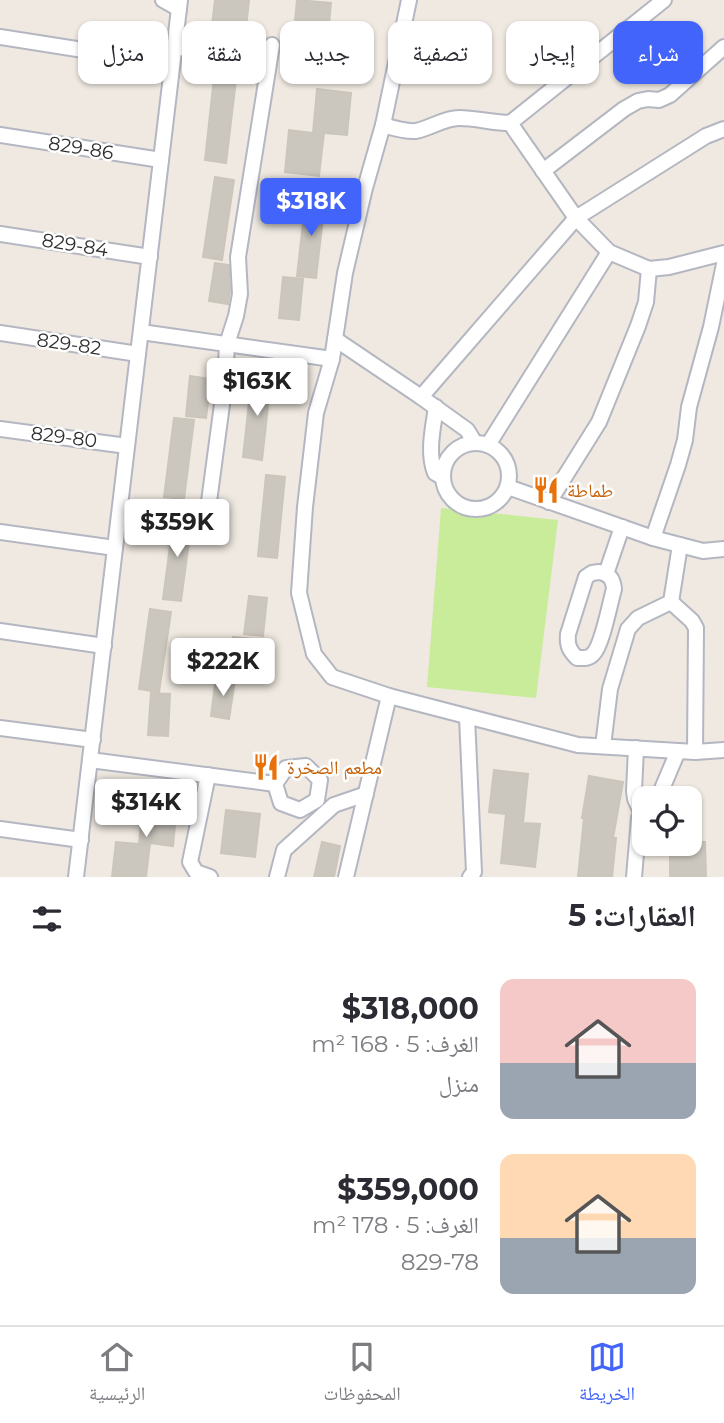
<!DOCTYPE html>
<html lang="ar">
<head>
<meta charset="utf-8">
<style>
	body { margin:0; font-family:Montserrat,"Noto Naskh Arabic",sans-serif; background:#f7f7f7; color:#2b2b33; direction:rtl; height:100vh; display:flex; flex-direction:column; font-size:26px; white-space:nowrap }
	* { box-sizing:border-box; margin:0 }
	p { font-size:23px; color:#7c7c81 }
	.icon { flex:none; width:38px; height:38px; fill:none; stroke:currentColor; stroke-width:2; stroke-linecap:round; stroke-linejoin:round }
	.map { position:relative; height:877px; overflow:hidden; direction:ltr }
	.side { display:flex; flex-direction:column; background:#fff; flex:1 }
	.side>* { flex:none }
	.hud { position:absolute; left:21px; top:21px; width:682px; height:63px; direction:rtl; display:flex; gap:14px }
	.controls { position:absolute; left:632px; top:786px; display:grid; gap:14px }
	.controls a { display:grid; place-items:center; width:70px; height:70px; border-radius:14px; background:#fff; box-shadow:0 2px 5px #0004; font-size:35px }
	.price { position:absolute; translate:-50% -60px; padding:0 16px; border-radius:7px; background:#fff; color:#222; font-size:23px; line-height:46px; filter:drop-shadow(0 2px 4px #0008) }
	.price::after { content:''; position:absolute; left:50%; top:42px; width:21px; height:16px; margin-left:-10px; background:inherit; clip-path:polygon(0 0,100% 0,50% 100%) }
	.price.selected { background:#4264fb; color:#fff }
	ul { padding:0; list-style:none }
	li { display:flex; align-items:center; gap:21px; height:175px; padding:0 28px }
	li span { display:grid; place-items:center; flex:none; width:196px; height:140px; border-radius:14px; color:#555 }
	li>.icon { margin-inline-start:auto }
	span .icon { width:84px; height:84px; fill:#fffc; stroke-width:1 }
	li b { font-size:30px }
	h2 { display:flex; justify-content:space-between; align-items:center; height:84px; padding:0 28px; font-size:30px }
	.tag { padding:0 24px; border-radius:14px; background:#fff; box-shadow:0 2px 5px #0004; font-size:24px; line-height:63px }
	.tag.selected { background:#4264fb; color:#fff }
	.menu { display:flex; justify-content:space-around; align-items:center; height:98px; border-top:2px solid #e1e1e2; background:#fff; font-size:19px; color:#7c7c81 }
	.menu a { display:grid; justify-items:center; gap:4px }
	.menu .selected { color:#4264fb }
	.map>svg:first-child { display:block }
	.pitch { fill:#c9ec9a }
	.building { fill:#cbc7bf; stroke:#cbc5ba; stroke-width:2 }
	.lines { fill:none; stroke-linecap:round; stroke-linejoin:round }
	.street-casing { stroke:#b4b7c1; stroke-width:18 }
	.street { stroke:#fff; stroke-width:14 }
	.labels { text-anchor:middle; dominant-baseline:central; stroke-width:5; stroke-linejoin:round; paint-order:stroke }
	.street-label { font-size:19px; fill:#2e2e2e; stroke:#fff }
	.food-label { font-size:19px; fill:#c56008; stroke:#fff; text-anchor:start }
</style>
</head>
<body>
<div class="map">
<svg width="724" height="877" viewBox="0 0 724 877">
	<rect width="100%" height="100%" fill="#efe9e1"/>
	<path class="pitch" d="M441 508 558 520 536 698 427 687Z"/>
	<g class="building">
		<path d="M215 0H249L246 28 212 25Z"/>
		<path d="M297 0 331 3 327 45 293 42Z"/>
		<path d="M214 78 236 80 226 163 205 160Z"/>
		<path d="M317 89 351 93 347 135 324 133 319 176 285 172 289 130 313 133Z"/>
		<path d="M215 177 234 180 222 260 203 257Z"/>
		<path d="M306 197 325 200 316 278 297 276Z"/>
		<path d="M215 263 229 265 230 290 228 304 209 301Z"/>
		<path d="M283 277 303 279 299 320 279 318Z"/>
		<path d="M190 376 211 379 206 418 186 416Z"/>
		<path d="M252 376 271 379 262 460 243 457Z"/>
		<path d="M174 418 194 420 184 499 164 497Z"/>
		<path d="M266 475 285 477 277 558 258 556Z"/>
		<path d="M174 516 192 519 181 601 163 599Z"/>
		<path d="M249 596 267 598 263 636 244 634Z"/>
		<path d="M150 609 171 612 159 692 139 689Z"/>
		<path d="M233 637 253 639 249 678 228 676Z"/>
		<path d="M216 677 235 680 229 719 211 716Z"/>
		<path d="M151 693 170 694 168 736 148 735Z"/>
		<path d="M494 770 528 774 523 823 540 824 535 867 501 863 506 814 489 812Z"/>
		<path d="M589 776 623 782 613 838H616L612 877H578L584 818H582Z"/>
		<path d="M143 800 177 803 173 846 150 843 146 877H112L116 842 139 844Z"/>
		<path d="M226 810 260 814 255 857 221 853Z"/>
		<path d="M322 842 340 846 334 877H314Z"/>
		<path d="M692 842H705L706 877H670V844Z"/>
	</g>
	<g class="lines">
		<defs>
			<g id="street">
				<path d="M163 0 179 9"/>
				<path d="M409 0 383 125 365 188 345 273 332 359 316 413 305 507 299 593 314 654 332 677 389 696 578 745 695 752 724 750"/>
				<path d="M0 37 172 64"/>
				<path d="M175 47 230 58"/>
				<path d="M510 123 576 218 609 252 649 269 669 267 724 253"/>
				<path d="M383 125C393 128 405 132 416 131 431 128 444 118 459 118 476 118 493 123 510 123L664 0"/>
				<path d="M0 135 161 160"/>
				<path d="M543 171 624 109 638 101 648 99 659 100 670 95 724 47"/>
				<path d="M0 234 150 257"/>
				<path d="M141 332 332 359"/>
				<path d="M0 333 138 354"/>
				<path d="M335 339 421 397 467 430 475 443"/>
				<path d="M421 397 576 218 706 136 724 129"/>
				<path d="M436 407C433 428 427 453 435 473L442 477"/>
				<path d="M0 429 127 446"/>
				<circle cx="476" cy="476" r="33"/>
				<path d="M488 445 609 252"/>
				<path d="M508 487 653 538 703 551 724 549"/>
				<path d="M549 502 599 422 638 326 646 302 649 269"/>
				<path d="M206 524 225 382 227 344 236 316 240 294 238 257 272 45"/>
				<path d="M0 532 115 548"/>
				<path d="M653 538 678 465 685 440 689 407 711 327 724 264"/>
				<path d="M599 572C609 574 613 578 614 589 610 603 602 646 593 654 589 659 583 658 577 658 569 650 567 645 568 634L586 577 592 573Z"/>
				<path d="M606 574 622 527"/>
				<path d="M671 602 692 621 696 628 695 752"/>
				<path d="M0 631 104 646"/>
				<path d="M467 717 474 872 470 877"/>
				<path d="M0 728 93 740"/>
				<path d="M603 746 610 689 628 629 638 618 671 602 680 545"/>
				<path d="M636 748 634 791 635 799 642 814"/>
				<path d="M90 760 275 784"/>
				<path d="M306 766 320 780 317 800 300 810 281 803 275 784 286 768Z"/>
				<path d="M208 775 190 862 196 872 210 877"/>
				<path d="M657 798 659 796 678 751"/>
				<path d="M0 829 81 840"/>
				<path d="M76 877 180 0"/>
				<path d="M277 877 284 850 334 805 366 794"/>
				<path d="M346 877 389 696"/>
				<path d="M634 877 639 818 644 810"/>
			</g>
		</defs>
		<use href="#street" class="street-casing"/>
		<use href="#street" class="street"/>
	</g>
	<defs>
		<symbol id="restaurant-bare" viewBox="-9 -9 18 18"><path d="M-5-6h1v4h1v-4h1v4h1v-4h1v5L-1.5 .5V6h-2V.5L-5-1ZM5-6V6H3V1.5H1.5Q1.5-4 5-6Z" fill="#e8710a" stroke="#fff" stroke-width="2.5" paint-order="stroke"/></symbol>
	</defs>
	<g fill-rule="evenodd">
		<use href="#restaurant-bare" x="527" y="471" width="38" height="38"/>
		<use href="#restaurant-bare" x="247" y="748" width="38" height="38"/>
	</g>
	<g class="labels">
		<g class="street-label">
			<text transform="translate(81 148) rotate(9)">829-86</text>
			<text transform="translate(75 245) rotate(9)">829-84</text>
			<text transform="translate(69 344) rotate(8)">829-82</text>
			<text transform="translate(64 437) rotate(7)">829-80</text>
		</g>
		<g class="food-label">
			<text x="567" y="490">طماطة</text>
			<text x="287" y="767">مطعم الصخرة</text>
		</g>
	</g>
</svg>
<div class="controls">
<a><svg class="icon" aria-label="locate" viewBox="0 0 24 24"><circle cx="12" cy="12" r="6"/><path d="M12 2v4M12 18v4M2 12h4M18 12h4"/></svg></a>
</div>
<b class="price selected" style="left:311px;top:238px">$318K</b>
<b class="price" style="left:257px;top:418px">$163K</b>
<b class="price" style="left:177px;top:559px">$359K</b>
<b class="price" style="left:223px;top:698px">$222K</b>
<b class="price" style="left:146px;top:839px">$314K</b>
<div class="hud">
<a class="tag selected">شراء</a>
<a class="tag">إيجار</a>
<a class="tag">تصفية</a>
<a class="tag">جديد</a>
<a class="tag">شقة</a>
<a class="tag">منزل</a>
</div>
</div>
<section class="side">
<h2>العقارات: 5<svg class="icon" aria-label="filters" viewBox="0 0 24 24"><path d="M4 7h16M4 17h16"/><circle cx="9" cy="7" r="2"/><circle cx="15" cy="17" r="2"/></svg></h2>
<ul>
<li><span style="background:linear-gradient(#f6c9c9 60%,#9aa5b1 0)"><svg class="icon" aria-label="home" viewBox="0 0 24 24"><path d="M3 11l9-7 9 7M6 9v11h12V9"/></svg></span><div><b>$318,000</b><p>الغرف: 5 · 168 m²</p><p>منزل</p></div></li>
<li><span style="background:linear-gradient(#ffd9b3 60%,#9aa5b1 0)"><svg class="icon" aria-label="home" viewBox="0 0 24 24"><path d="M3 11l9-7 9 7M6 9v11h12V9"/></svg></span><div><b>$359,000</b><p>الغرف: 5 · 178 m²</p><p>829-78</p></div></li>
</ul>
</section>
<nav class="menu">
<a class="selected"><svg class="icon" aria-label="map" viewBox="0 0 24 24"><path d="M3 6l6-2 6 2 6-2v14l-6 2-6-2-6 2zM9 4v14M15 6v14"/></svg>الخريطة</a>
<a><svg class="icon" aria-label="saved" viewBox="0 0 24 24"><path d="M7 4h10v16l-5-4-5 4z"/></svg>المحفوظات</a>
<a><svg class="icon" aria-label="home" viewBox="0 0 24 24"><path d="M3 11l9-7 9 7M6 9v11h12V9"/></svg>الرئيسية</a>
</nav>
</body>
</html>
